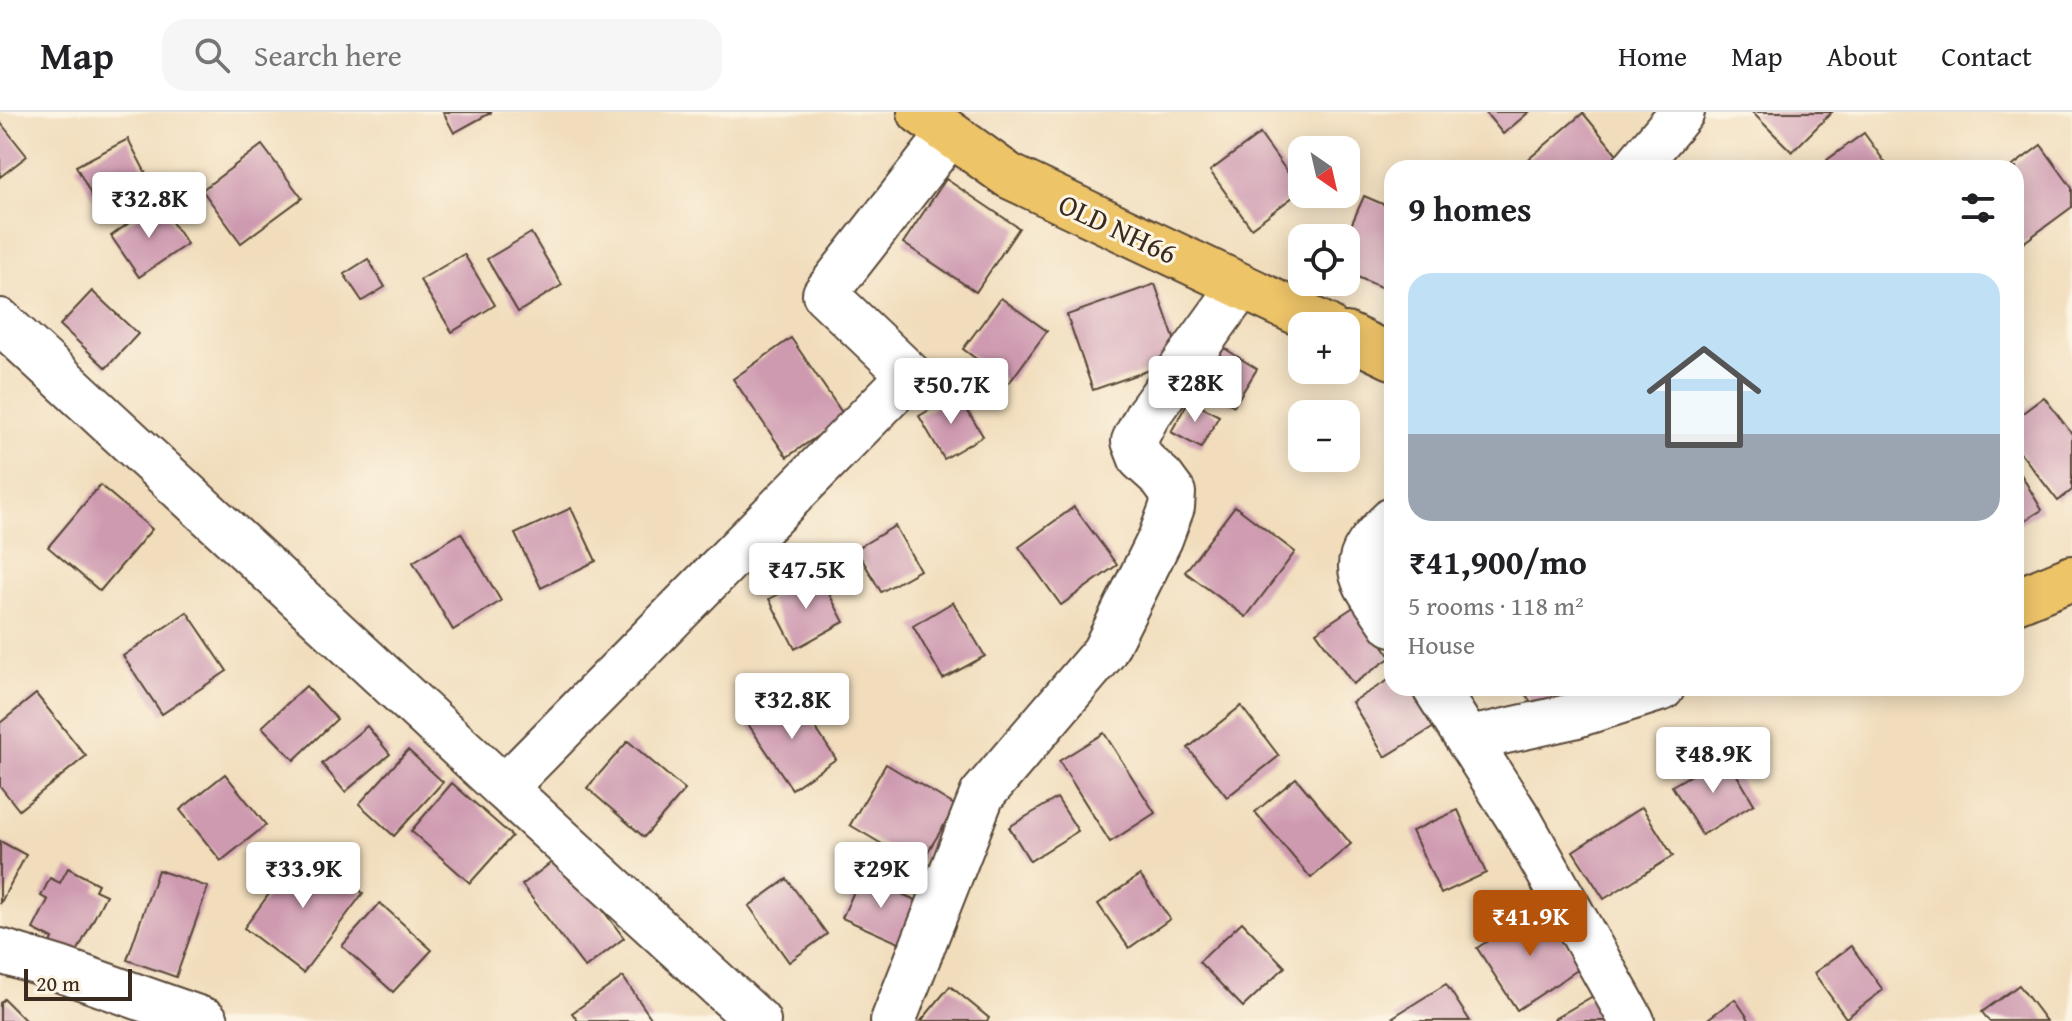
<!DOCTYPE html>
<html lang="en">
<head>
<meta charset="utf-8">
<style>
	body { margin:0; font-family:"Gentium Book Plus",serif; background:#f6f6f6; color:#202124; height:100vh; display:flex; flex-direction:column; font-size:30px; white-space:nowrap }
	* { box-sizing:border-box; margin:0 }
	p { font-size:26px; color:#757577 }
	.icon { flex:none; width:44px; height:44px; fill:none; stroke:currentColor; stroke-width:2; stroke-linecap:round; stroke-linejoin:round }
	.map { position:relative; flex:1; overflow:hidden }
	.details { position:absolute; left:1384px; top:48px; width:640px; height:536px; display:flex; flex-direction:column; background:#fff; border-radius:24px; box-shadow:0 4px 20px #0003 }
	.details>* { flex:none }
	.needle { width:52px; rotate:146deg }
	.tools { position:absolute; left:1288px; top:24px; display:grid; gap:16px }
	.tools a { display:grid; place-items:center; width:72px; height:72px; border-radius:16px; background:#fff; box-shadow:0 4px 20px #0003; font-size:40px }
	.scale { position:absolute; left:24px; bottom:20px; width:108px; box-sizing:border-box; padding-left:8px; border:4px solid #3b2a1e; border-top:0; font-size:22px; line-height:28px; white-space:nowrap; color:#3b2a1e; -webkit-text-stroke:6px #fcf5e5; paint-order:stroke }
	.price { position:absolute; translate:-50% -68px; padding:0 18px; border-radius:8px; background:#fff; color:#222; font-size:26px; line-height:52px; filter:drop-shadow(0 2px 4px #0008) }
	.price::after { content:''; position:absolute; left:50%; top:48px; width:24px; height:18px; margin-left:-12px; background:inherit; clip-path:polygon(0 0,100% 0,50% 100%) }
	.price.active { background:#b45309; color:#fff }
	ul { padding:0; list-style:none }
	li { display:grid; align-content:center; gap:16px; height:424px; padding:0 24px }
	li+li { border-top:2px solid #e0e0e0 }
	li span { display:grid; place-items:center; height:248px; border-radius:24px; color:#555 }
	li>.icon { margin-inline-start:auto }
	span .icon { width:144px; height:144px; fill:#fffc; stroke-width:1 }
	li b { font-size:34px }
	h2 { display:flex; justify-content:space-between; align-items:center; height:96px; padding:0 24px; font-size:34px }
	header { display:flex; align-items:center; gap:48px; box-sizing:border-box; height:112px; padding:0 40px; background:#fff; border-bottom:2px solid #e0e0e0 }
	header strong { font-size:38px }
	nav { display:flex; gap:44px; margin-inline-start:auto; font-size:28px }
	.search { width:560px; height:72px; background:#f6f6f6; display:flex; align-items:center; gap:20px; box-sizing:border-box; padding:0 28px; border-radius:24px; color:#757577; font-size:30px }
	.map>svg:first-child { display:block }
	.building { fill:#ce9ab0 }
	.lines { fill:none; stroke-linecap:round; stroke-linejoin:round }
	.minor-casing { stroke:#564536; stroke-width:48 }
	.major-casing { stroke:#564536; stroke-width:48 }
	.minor { stroke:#fff; stroke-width:44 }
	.major { stroke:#eec469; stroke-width:44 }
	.labels { text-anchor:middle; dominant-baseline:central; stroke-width:6; stroke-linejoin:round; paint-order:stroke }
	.street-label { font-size:30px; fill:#3b2a1e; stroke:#fcf5e5 }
</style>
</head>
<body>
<header>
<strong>Map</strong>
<div class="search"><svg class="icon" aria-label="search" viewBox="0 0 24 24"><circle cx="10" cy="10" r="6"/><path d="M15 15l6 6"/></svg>Search here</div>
<nav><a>Home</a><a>Map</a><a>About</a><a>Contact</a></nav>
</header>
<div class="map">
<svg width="2072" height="909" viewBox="0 0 2072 909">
	<rect width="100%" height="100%" fill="#fcf5e5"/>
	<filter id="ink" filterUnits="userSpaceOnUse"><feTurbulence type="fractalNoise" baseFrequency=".0125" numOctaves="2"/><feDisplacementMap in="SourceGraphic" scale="16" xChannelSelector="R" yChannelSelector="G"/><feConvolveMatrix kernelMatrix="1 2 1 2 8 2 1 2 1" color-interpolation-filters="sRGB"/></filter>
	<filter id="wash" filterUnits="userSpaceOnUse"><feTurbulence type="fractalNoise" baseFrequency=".006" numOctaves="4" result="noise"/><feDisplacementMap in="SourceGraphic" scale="32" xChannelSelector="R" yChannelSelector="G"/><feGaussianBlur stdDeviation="1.8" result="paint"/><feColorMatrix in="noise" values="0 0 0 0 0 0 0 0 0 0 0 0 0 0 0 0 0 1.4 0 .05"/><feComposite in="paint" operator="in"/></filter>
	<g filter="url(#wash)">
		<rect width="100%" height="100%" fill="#f1ddbc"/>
		<g id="blocks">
			<g class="building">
				<path d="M443 0H492L454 21Z"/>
				<path d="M1485 0H1529L1503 22Z"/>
				<path d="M1752 0H1832L1792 40Z"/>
				<path d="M1583 1 1620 46 1609 56H1518Z"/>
				<path d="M0 10 27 44 0 65Z"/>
				<path d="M1864 21 1889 56H1833L1827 48Z"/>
				<path d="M1260 22 1301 79 1251 116 1210 59Z"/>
				<path d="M128 27 151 71 99 98 76 54Z"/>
				<path d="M262 33 302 86 241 131 202 78Z"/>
				<path d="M2041 33 2072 76V95L2019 134 2016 130V56H2010Z"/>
				<path d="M946 67 1019 116 976 180 903 131Z"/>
				<path d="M1364 84 1392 96V180L1346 160V125Z"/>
				<path d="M158 90 187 132 139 165 111 124Z"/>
				<path d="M531 121 562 173 518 200 487 147Z"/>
				<path d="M464 142 495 193 452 220 420 168Z"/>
				<path d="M368 147 385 175 362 189 344 162Z"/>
				<path d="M1155 172 1181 247 1093 278 1067 203Z"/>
				<path d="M92 179 138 222 106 256 60 213Z"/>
				<path d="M1001 186 1047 219 1009 271 963 237Z"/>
				<path d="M791 226 845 305 787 345 733 267Z"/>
				<path d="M1224 236 1257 257 1234 294 1201 274Z"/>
				<path d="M957 282 983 324 944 347 919 304Z"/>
				<path d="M2044 285 2072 322V378L2058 389 2016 335V306Z"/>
				<path d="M1189 288 1219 304 1201 336 1171 320Z"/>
				<path d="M2016 354 2042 398 2016 414Z"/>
				<path d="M100 373 152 417 100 479 48 435Z"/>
				<path d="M1235 394 1295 440 1246 505 1185 460Z"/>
				<path d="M1074 395 1117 453 1061 493 1019 435Z"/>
				<path d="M571 396 596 449 541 476 515 422Z"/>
				<path d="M895 414 920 458 881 480 856 437Z"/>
				<path d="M461 421 501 489 453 518 413 450Z"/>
				<path d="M818 461 844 510 795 537 769 487Z"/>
				<path d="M953 490 985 544 943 567 913 514Z"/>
				<path d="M1355 494 1391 545 1353 572 1316 520Z"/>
				<path d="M187 500 227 559 162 602 123 544Z"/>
				<path d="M1392 566V576H1418L1439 612 1385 645 1352 590Z"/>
				<path d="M306 574 337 607 294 648 262 615Z"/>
				<path d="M1522 576H1575L1577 579 1539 603Z"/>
				<path d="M36 582 86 644 19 698 0 674V611Z"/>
				<path d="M793 582 836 647 792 677 748 612Z"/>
				<path d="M1241 594 1279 644 1227 685 1188 636Z"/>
				<path d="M367 614 390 642 345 680 322 652Z"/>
				<path d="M1104 621 1155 701 1110 730 1059 649Z"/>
				<path d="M628 629 685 678 644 725 587 676Z"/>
				<path d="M408 638 443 670 394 724 359 692Z"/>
				<path d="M1725 643 1754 692 1702 723 1672 674Z"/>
				<path d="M886 652 956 694 919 754 850 713Z"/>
				<path d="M225 662 266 713 221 749 180 698Z"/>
				<path d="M1296 666 1351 732 1311 766 1255 700Z"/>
				<path d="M452 671 512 724 470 771 411 719Z"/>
				<path d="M1057 686 1078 719 1030 749 1009 715Z"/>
				<path d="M1642 695 1673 744 1604 787 1573 739Z"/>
				<path d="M1458 698 1486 761 1441 782 1412 719Z"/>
				<path d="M0 729 26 743 0 792Z"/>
				<path d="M303 736 363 781 303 861 244 816Z"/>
				<path d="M561 743 624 826 585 856 522 773Z"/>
				<path d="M68 756 98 772 95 778 106 783 72 850 47 837 53 827 33 817 48 788 41 784 50 766 60 771Z"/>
				<path d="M158 758 208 775 176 865 127 848Z"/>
				<path d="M1140 763 1170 807 1129 836 1098 792Z"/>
				<path d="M861 764 920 790 901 832 842 806Z"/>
				<path d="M787 767 827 822 789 850 749 794Z"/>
				<path d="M380 791 432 838 393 880 342 834Z"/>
				<path d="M1542 793 1582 855 1517 898 1477 836Z"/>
				<path d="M1242 810 1285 855 1243 895 1199 850Z"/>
				<path d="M1851 834 1883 878 1846 906 1814 861Z"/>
				<path d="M623 865 653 909H578L572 901Z"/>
				<path d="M1446 872 1470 909H1396L1393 905Z"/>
				<path d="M2019 873 2046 909H1989L1982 900Z"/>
				<path d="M950 874 989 906 987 909H921Z"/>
				<path d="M1598 881 1615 909H1556L1554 907Z"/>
				<path d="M4 887 26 909H0V891Z"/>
				<path d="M1735 887 1750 909H1705Z"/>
			</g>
		</g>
	</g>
	<g filter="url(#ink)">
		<use href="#blocks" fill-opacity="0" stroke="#564536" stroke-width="2"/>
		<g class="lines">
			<defs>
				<g id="minor">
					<path d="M1635 56 1682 0"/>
					<path d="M0 209 504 676"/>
					<path d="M1392 408C1343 454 1359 463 1392 512"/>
					<path d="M1435 576 1520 709 1632 909"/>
					<path d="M1470 627 1573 604 1662 576"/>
					<path d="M0 839 59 857 206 909"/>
					<path d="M758 909 504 676 910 263 825 182 950 22"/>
					<path d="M893 909 982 683 1104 540 1160 427 1172 395 1173 381 1162 366 1141 347 1134 329 1147 304 1241 174"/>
				</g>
				<g id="major">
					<path d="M920 0 1009 64 1326 214"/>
					<path d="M1346 223 1392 245"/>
					<path d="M2016 489 2072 466"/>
				</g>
			</defs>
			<use href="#minor" class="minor-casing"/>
			<use href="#major" class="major-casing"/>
			<use href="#minor" class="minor"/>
			<use href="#major" class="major"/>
		</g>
	</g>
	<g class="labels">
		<g class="street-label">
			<text transform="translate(1118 116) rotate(25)">OLD NH66</text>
		</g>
	</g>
</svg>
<div class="tools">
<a><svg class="needle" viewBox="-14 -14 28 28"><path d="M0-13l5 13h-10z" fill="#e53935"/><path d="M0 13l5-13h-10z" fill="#757577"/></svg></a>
<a><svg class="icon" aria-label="locate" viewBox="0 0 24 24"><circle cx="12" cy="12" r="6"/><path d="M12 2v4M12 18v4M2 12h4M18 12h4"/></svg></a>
<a>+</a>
<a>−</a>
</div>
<div class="scale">20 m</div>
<b class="price" style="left:149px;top:128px">₹32.8K</b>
<b class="price" style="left:1195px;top:312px">₹28K</b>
<b class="price" style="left:951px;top:314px">₹50.7K</b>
<b class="price" style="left:806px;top:499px">₹47.5K</b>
<b class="price" style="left:792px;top:629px">₹32.8K</b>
<b class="price" style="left:1713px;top:683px">₹48.9K</b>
<b class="price" style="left:303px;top:798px">₹33.9K</b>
<b class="price" style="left:881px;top:798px">₹29K</b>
<b class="price active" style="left:1530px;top:846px">₹41.9K</b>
<section class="details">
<h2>9 homes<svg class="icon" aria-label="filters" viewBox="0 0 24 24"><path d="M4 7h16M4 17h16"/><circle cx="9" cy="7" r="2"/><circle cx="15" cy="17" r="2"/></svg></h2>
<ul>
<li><span style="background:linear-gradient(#bfe0f5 65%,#9aa5b1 0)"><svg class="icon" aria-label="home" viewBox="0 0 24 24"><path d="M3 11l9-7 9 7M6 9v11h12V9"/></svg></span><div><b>₹41,900/mo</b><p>5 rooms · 118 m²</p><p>House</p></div></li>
</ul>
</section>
</div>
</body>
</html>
